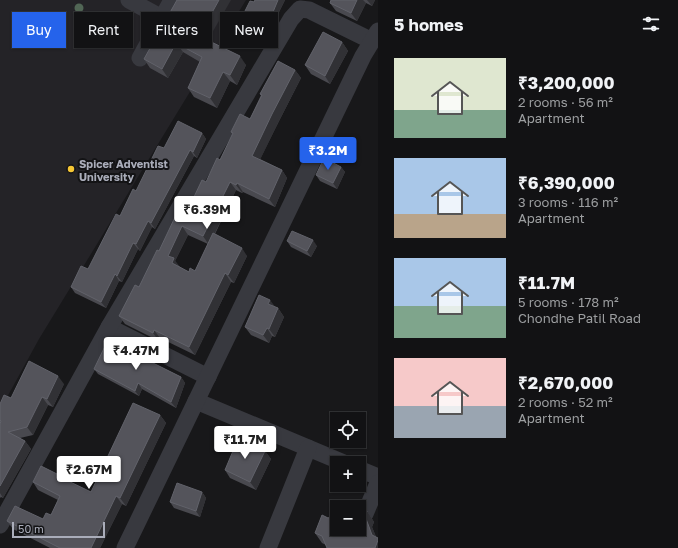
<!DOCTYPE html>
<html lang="en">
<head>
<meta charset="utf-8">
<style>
	body { margin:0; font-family:"Golos Text",sans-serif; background:#1b1b1d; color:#f1f3f6; height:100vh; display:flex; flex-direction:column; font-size:15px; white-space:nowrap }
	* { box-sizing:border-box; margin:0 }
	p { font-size:13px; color:#9c9ea0 }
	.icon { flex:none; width:22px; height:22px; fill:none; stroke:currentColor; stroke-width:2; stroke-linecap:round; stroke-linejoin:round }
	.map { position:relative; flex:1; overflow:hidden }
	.panel { display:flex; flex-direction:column; background:#121214; width:300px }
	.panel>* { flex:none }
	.guide { position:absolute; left:12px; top:12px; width:306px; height:36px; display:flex; gap:8px }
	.tools { position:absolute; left:330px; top:412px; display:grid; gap:8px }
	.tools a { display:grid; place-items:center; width:36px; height:36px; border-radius:0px; background:#121214; box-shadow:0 1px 3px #0004,0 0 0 1px #313234; font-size:20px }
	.scale { position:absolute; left:12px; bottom:10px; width:93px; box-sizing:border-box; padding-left:4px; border:2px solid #aaadba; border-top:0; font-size:11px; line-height:14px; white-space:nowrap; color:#aaadba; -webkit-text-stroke:3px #131315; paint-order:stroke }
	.price { position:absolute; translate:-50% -34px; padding:0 9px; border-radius:4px; background:#fff; color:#222; font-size:13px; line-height:26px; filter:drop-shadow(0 1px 2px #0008) }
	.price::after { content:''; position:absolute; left:50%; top:24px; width:12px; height:9px; margin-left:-6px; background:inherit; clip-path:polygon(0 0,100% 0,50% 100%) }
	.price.on { background:#2563eb; color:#fff }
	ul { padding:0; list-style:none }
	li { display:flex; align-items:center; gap:12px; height:100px; padding:0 16px }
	li span { display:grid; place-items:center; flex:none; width:112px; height:80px; border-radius:0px; color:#555 }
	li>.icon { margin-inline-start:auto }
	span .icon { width:48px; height:48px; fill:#fffc; stroke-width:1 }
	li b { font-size:17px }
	h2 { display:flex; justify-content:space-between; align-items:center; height:48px; padding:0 16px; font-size:17px }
	.pill { padding:0 14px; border-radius:0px; background:#121214; box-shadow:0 1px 3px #0004,0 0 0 1px #313234; font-size:14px; line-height:36px }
	.pill.on { background:#2563eb; color:#fff }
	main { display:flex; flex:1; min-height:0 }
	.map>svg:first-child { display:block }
	.built { fill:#242327 }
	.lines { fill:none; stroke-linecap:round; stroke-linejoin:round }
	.minor { stroke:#38393f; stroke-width:17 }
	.tree { fill:#516655 }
	.wall { fill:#49494f; fill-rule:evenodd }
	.shaded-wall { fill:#313135 }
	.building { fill:#54545b; stroke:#61626a }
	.poi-dot { fill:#f6c634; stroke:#131315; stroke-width:1.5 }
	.labels { text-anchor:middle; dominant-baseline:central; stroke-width:4; stroke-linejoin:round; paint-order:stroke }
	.poi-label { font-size:11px; font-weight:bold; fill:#aaadba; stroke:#131315; text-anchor:start }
</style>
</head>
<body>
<main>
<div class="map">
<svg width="378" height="548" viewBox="0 0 378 548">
	<rect width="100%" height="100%" fill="#18181a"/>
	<path class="built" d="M0 0H246L39 339 0 410Z"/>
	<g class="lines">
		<g class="minor">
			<path d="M129 0 162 18"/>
			<path d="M140 58 172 0"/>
			<path d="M109 327 208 377"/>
			<path d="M196 401 344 463"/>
			<path d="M359 469 378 477"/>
			<path d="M365 514 378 483"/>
			<path d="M0 525 109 327 291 19 300 9 309 10 372 41"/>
			<path d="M125 548 363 56 378 31"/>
			<path d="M268 548 308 448"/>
		</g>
	</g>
	<circle class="tree" cx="79" cy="8" r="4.5"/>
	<g class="wall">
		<path d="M177 0 208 40 246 65 237 85 230 81 217 108 194 97 188 88 200 62 183 52 168 78 150 68 144 59Z"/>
		<path d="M255 0H285L277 16 279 18 269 37 245 25 241 19Z"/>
		<path d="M331 0H375L372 6 366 3 357 21 336 11 330 3Z"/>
		<path d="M342 42 348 51 330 84 311 74 305 65Z"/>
		<path d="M295 70 301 78 278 123 260 159 282 170 287 178 275 207 243 192 242 193 236 190 215 234 247 256 234 283 231 282 195 355 160 338 159 341 125 324 119 316 139 287 159 251 185 216 220 160 233 135 231 132 250 119 261 95 260 94ZM188 235 208 244 195 271 189 272 180 267 175 261Z"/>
		<path d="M202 133 206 139 197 158 194 156 155 229 152 227 140 251 138 249 122 282 119 281 106 308 75 293 71 287 88 269 120 216 164 148Z"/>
		<path d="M341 167 345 172 337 189 320 181 316 175Z"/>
		<path d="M287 241 317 246 311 257 291 247Z"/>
		<path d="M275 307 278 308 284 317 275 337 272 336 269 343 251 335 245 327Z"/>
		<path d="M150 359 154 364 181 377 185 383 176 408 142 389 139 396 98 374 94 369Z"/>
		<path d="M64 384 53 407 48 405 33 435 20 438 25 441 31 449 3 498 1 497 0 498V404L11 398Z"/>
		<path d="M160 415 166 423 126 506 122 504 100 548H50L13 529 7 521 43 519 51 515 58 500 38 490 33 482 59 475 61 478 91 492Z"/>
		<path d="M265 451 271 459 256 490 230 478 225 470Z"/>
		<path d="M202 492 206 498 200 517 174 508 170 502Z"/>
		<path d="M367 511 374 522 372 527 376 537 326 545 322 543 315 533 337 529Z"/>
	</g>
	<g class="shaded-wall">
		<path d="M219 0H231L205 45 199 36Z"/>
		<path d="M278 0H285L277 16 279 18 269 37 265 31 273 12Z"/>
		<path d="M357 0H363L366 3 357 21 351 13Z"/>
		<path d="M367 0H375L372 6Z"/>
		<path d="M342 42 348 51 330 84 325 76Z"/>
		<path d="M176 43 183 52 168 78 162 69Z"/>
		<path d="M240 56 246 65 237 85 230 75Z"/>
		<path d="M295 70 301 78 278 123 258 164 252 156 272 114Z"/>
		<path d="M223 72 230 81 217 108 210 98Z"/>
		<path d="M202 133 206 139 197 158 193 152Z"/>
		<path d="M190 150 194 156 155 229 151 223Z"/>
		<path d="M341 167 345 172 337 189 333 183Z"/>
		<path d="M282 170 287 178 275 207 269 199Z"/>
		<path d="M230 182 236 190 209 245 203 236Z"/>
		<path d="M237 183 243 192 242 193 236 185Z"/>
		<path d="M148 221 152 227 140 251 136 244Z"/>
		<path d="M182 226 188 235 175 261 180 267 172 263 168 256Z"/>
		<path d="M313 240 317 246 311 257 307 251Z"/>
		<path d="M133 243 138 249 122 282 117 276Z"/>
		<path d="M242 248 247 256 234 283 228 275Z"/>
		<path d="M225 273 231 282 195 355 189 347Z"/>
		<path d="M115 274 119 281 106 308 101 302Z"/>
		<path d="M270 300 276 308 268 304Z"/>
		<path d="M278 308 284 317 275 337 269 329Z"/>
		<path d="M267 328 272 336 269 343 263 335Z"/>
		<path d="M154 330 160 338 159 341 153 333Z"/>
		<path d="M150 359 154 364 149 361Z"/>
		<path d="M58 376 64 384 53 407 47 399Z"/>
		<path d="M181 377 185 383 176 408 171 402Z"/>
		<path d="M138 383 142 389 139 396 135 391Z"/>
		<path d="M42 397 48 405 33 435 27 427Z"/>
		<path d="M160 415 166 423 126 506 120 498Z"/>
		<path d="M25 441 31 449 3 498 0 493V486Z"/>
		<path d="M265 451 271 459 256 490 250 482Z"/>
		<path d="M202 492 206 498 200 517 196 511Z"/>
		<path d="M116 496 122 504 100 548H91Z"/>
		<path d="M367 511 374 522 372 527 378 541V540V548H375L372 535 365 516Z"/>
	</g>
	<g class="building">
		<path d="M177 0H219L199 36 240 56 230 75 223 72 210 98 188 88 202 57 176 43 162 69 144 59Z"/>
		<path d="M255 0H278L273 12H274L265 31 241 19 250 1 254 2Z"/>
		<path d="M331 0H357L351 13 330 3Z"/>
		<path d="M323 32 342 42 325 76 305 65Z"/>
		<path d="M278 61 295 70 272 114 252 156 282 170 269 199 237 183 236 185 230 182 203 236 182 226 168 256 174 258 172 263 189 272 190 268 195 271 213 233 242 248 228 275 225 273 189 347 154 330 153 333 119 316 135 285 139 287 157 250 159 251 177 213 185 216 202 180 206 182 217 158 220 160 233 133 231 132 240 114 250 119 262 95 260 94Z"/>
		<path d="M178 121 202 133 193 152 190 150 151 223 148 221 136 244 133 243 117 276 115 274 101 302 71 287 81 266 88 269 116 214 120 216 133 189 136 191 158 146 164 148Z"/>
		<path d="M324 158 341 167 333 183 316 175Z"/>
		<path d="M292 231 313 240 307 251 287 241Z"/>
		<path d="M259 295 270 300 268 304 278 308 269 329 267 328 263 335 245 327Z"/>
		<path d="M108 340 150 359 149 361 181 377 171 402 138 383 135 391 94 369Z"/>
		<path d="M29 361 58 376 47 399 42 397 27 427 8 432 25 441 0 486V424L1 421 0 420V404L4 395 11 398Z"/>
		<path d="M133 403 160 415 120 498 116 496 91 548H60L7 521 15 506 43 519 46 513 51 515 60 496 33 482 41 466 59 475 58 476 91 492Z"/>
		<path d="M238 439 265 451 250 482 225 470Z"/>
		<path d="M177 483 202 492 196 511 170 502Z"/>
		<path d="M365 510 367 511 365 516 372 535 378 538V540L375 548H327L322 536 315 533 322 515 328 518 337 514V529H359V513Z"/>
	</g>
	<circle class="poi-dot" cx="71" cy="169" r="4"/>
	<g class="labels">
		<g class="poi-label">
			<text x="79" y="163">Spicer Adventist<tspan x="79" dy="13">University</tspan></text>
		</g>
	</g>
</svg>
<div class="tools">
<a><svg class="icon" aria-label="locate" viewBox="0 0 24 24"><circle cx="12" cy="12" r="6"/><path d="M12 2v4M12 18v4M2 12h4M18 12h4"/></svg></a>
<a>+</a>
<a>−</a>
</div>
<div class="scale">50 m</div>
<b class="price on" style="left:328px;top:171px">₹3.2M</b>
<b class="price" style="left:207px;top:230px">₹6.39M</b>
<b class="price" style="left:136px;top:371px">₹4.47M</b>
<b class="price" style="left:245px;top:460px">₹11.7M</b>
<b class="price" style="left:89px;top:490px">₹2.67M</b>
<div class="guide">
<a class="pill on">Buy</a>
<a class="pill">Rent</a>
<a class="pill">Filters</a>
<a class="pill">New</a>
</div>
</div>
<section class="panel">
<h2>5 homes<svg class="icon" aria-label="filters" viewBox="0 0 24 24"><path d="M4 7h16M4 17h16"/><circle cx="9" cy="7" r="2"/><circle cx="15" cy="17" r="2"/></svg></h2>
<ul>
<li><span style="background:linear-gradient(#dfe7d0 65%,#7fa58c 0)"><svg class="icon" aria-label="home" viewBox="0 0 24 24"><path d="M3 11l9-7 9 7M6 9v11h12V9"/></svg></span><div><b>₹3,200,000</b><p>2 rooms · 56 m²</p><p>Apartment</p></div></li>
<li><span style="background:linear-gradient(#a9c7e8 70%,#b9a48a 0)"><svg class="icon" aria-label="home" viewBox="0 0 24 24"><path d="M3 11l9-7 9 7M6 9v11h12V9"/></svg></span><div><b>₹6,390,000</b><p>3 rooms · 116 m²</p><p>Apartment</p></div></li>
<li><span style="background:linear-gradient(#a9c7e8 60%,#7fa58c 0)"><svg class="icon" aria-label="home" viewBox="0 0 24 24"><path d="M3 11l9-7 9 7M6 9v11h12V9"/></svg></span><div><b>₹11.7M</b><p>5 rooms · 178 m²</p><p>Chondhe Patil Road</p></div></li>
<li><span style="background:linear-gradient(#f6c9c9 60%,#9aa5b1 0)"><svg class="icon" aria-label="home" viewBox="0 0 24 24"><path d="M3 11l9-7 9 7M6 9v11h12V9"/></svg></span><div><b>₹2,670,000</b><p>2 rooms · 52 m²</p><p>Apartment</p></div></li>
</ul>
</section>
</main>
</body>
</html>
